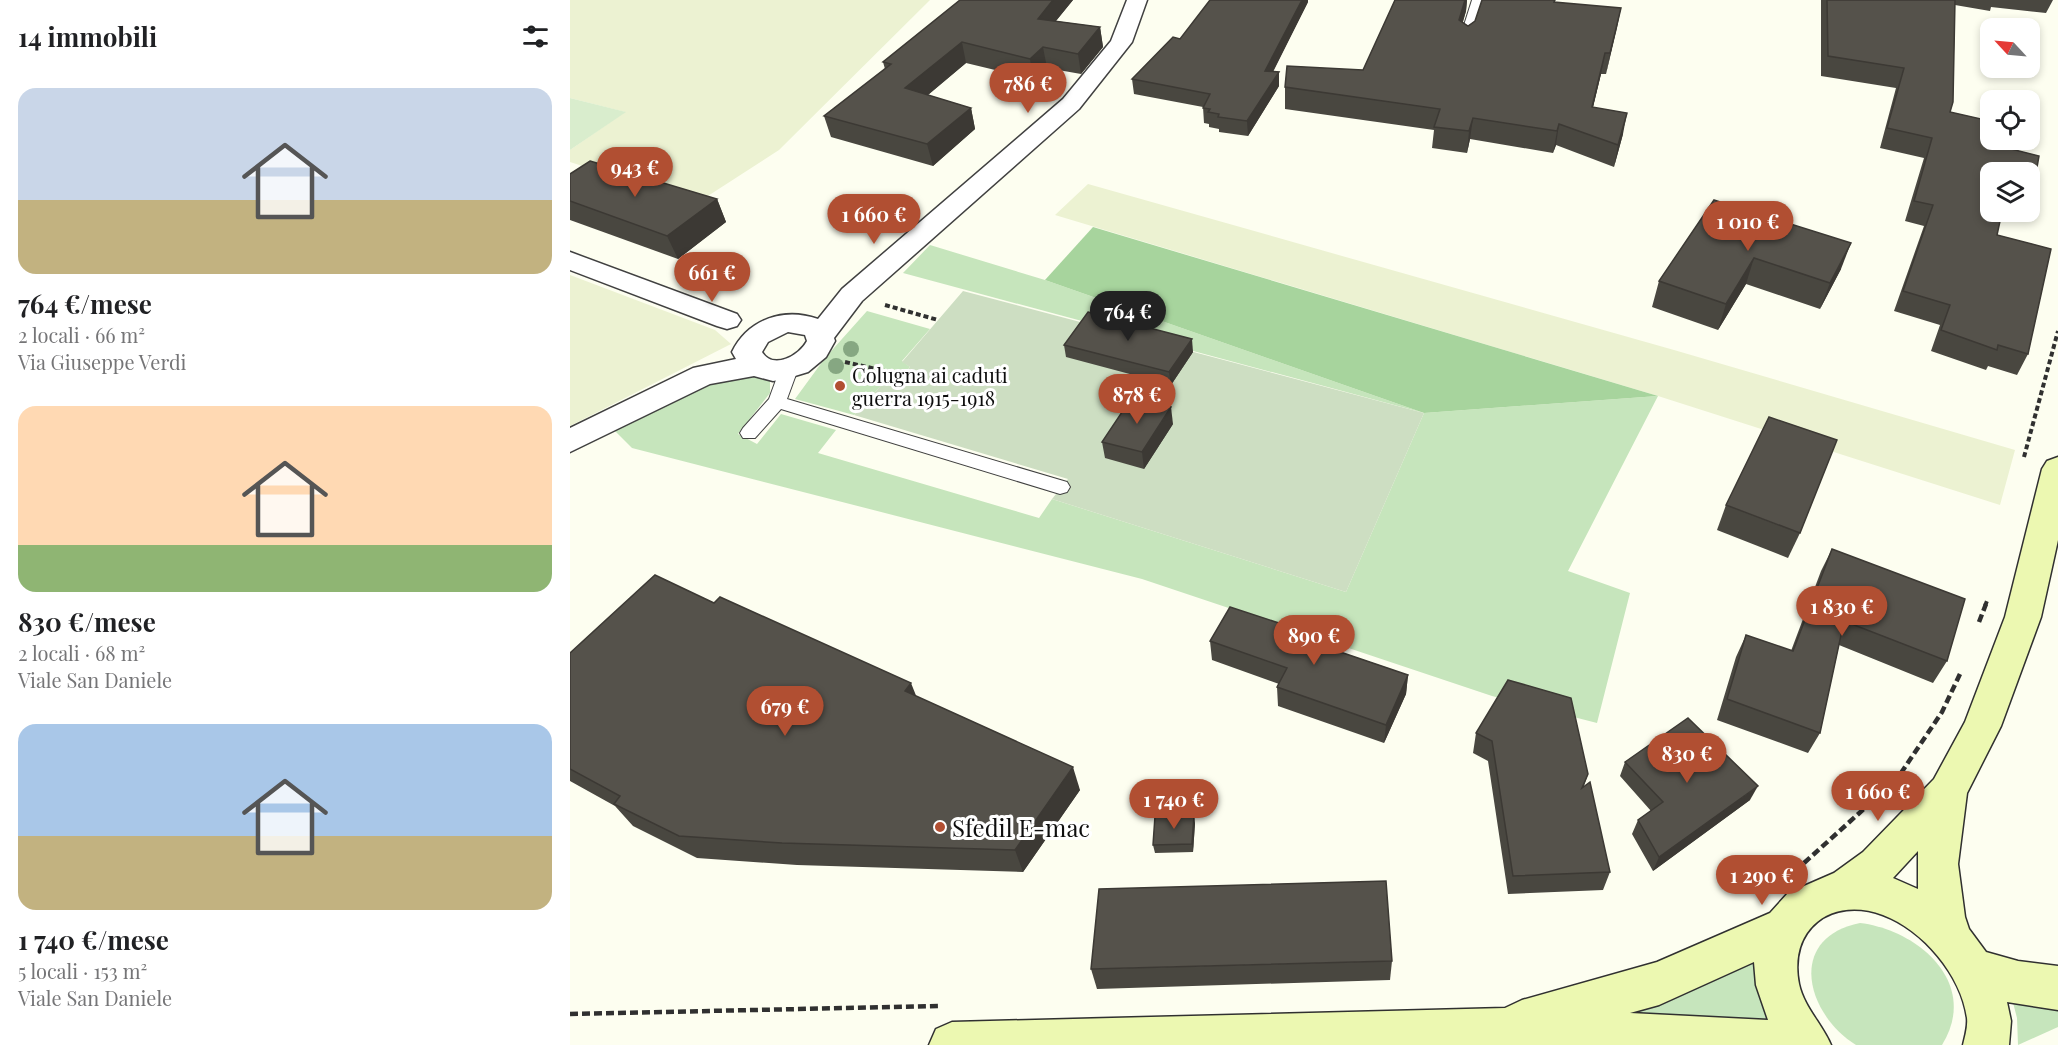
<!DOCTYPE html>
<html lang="it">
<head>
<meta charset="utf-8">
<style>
	body { margin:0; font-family:"Playfair Display",serif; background:#f2f2f2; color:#202124; height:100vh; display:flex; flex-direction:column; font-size:22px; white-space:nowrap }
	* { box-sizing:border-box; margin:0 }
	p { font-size:20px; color:#757577 }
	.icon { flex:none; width:33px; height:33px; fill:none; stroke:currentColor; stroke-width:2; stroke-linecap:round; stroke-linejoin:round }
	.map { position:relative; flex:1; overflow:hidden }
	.side { display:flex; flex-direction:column; background:#fff; width:570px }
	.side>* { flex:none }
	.needle { width:39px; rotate:296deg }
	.controls { position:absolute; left:1410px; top:18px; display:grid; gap:12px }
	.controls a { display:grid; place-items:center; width:60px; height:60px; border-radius:12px; background:#fff; box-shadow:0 3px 9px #0003; font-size:30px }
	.price { position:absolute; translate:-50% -51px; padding:0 14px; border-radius:21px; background:#b14f32; color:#fff; font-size:20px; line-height:39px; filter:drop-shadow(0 2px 3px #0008) }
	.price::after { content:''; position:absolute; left:50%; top:36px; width:18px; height:14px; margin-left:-9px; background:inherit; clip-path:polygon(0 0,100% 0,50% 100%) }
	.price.active { background:#222; color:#fff }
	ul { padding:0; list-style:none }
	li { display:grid; align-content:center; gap:12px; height:318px; padding:0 18px }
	li span { display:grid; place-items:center; height:186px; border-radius:18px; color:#555 }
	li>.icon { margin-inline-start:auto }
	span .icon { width:108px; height:108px; fill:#fffc; stroke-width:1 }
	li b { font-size:26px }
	h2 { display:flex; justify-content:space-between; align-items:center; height:72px; padding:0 18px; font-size:26px }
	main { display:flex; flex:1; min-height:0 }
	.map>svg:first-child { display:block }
	.farmland { fill:#ecf2d2 }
	.green { fill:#c6e5bc }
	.forest { fill:#a7d49d }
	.cemetery { fill:#cddec2 }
	.pitch { fill:#d9edcd }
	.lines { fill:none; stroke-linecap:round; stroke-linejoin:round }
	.lane-casing { stroke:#414141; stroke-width:2 }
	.street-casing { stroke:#414141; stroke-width:3 }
	.secondary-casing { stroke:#303030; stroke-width:3 }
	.path-far1 { stroke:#303030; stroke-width:4; stroke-dasharray:5 3; stroke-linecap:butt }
	.path { stroke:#303030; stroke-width:4.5; stroke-dasharray:8 4; stroke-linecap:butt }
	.lane { fill:#fff; fill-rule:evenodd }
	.street { fill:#fff; fill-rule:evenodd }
	.secondary { fill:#ecf8b1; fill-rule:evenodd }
	.tree { fill:#86a782 }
	.wall { fill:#494740 }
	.shaded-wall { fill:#3c3934 }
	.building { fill:#55524b; stroke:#3c3934; stroke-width:1.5 }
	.poi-dot { fill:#b14f32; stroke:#fff; stroke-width:2 }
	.labels { text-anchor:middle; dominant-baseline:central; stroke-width:6; stroke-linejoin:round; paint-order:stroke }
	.poi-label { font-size:20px; fill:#0e0e0e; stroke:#fff; text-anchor:start }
	.near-poi-label { font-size:24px; fill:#0e0e0e; stroke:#fff; text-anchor:start }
</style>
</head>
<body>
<main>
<section class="side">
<h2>14 immobili<svg class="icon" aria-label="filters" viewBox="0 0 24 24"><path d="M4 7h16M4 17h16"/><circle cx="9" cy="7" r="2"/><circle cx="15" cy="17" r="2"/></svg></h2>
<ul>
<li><span style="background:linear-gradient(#c9d6e8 60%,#c2b280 0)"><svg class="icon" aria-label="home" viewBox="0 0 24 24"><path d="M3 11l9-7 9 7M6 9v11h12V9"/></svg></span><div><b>764 €/mese</b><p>2 locali · 66 m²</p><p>Via Giuseppe Verdi</p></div></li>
<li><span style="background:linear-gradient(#ffd9b3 75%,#8fb573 0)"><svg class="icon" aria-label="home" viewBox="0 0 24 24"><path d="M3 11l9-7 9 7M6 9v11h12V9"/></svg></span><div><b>830 €/mese</b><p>2 locali · 68 m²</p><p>Viale San Daniele</p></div></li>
<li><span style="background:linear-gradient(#a9c7e8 60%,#c2b280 0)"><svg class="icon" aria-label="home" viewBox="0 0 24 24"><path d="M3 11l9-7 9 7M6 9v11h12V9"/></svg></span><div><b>1 740 €/mese</b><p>5 locali · 153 m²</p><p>Viale San Daniele</p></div></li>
</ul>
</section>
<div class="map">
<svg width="1488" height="1045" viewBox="0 0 1488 1045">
	<rect width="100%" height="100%" fill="#fdfef0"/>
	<g class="farmland">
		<path d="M0 0H360L209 150 127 203 0 162V150L55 112 0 98Z"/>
		<path d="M518 184 1104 350 1445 450 1430 505 1088 396 485 215Z"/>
		<path d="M0 275 145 330 161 344 0 426Z"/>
	</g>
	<g class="green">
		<path d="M360 245 475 280 854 413 1088 396 998 571 1060 593 1027 723 922 696 572 579 62 448 42 428C77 412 165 360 200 381V393L168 434 187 444 211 414 266 430 248 453 469 518 482 499 776 592 854 413 333 273Z"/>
		<path d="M297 311 360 329 332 361 340 367 328 380H316L284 415 225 399 255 358Z"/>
		<path d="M1290 923C1349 930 1410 984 1372 1045H1286C1236 1014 1216 938 1290 923Z"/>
		<path d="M1186 961 1203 1028 1055 1016Z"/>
		<path d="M1439 987 1488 1000V1027L1448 1045 1447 1018Z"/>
	</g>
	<path class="forest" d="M523 227 1088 396 854 413 475 280Z"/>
	<path class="cemetery" d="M393 291 854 413 776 592 482 499 498 479 284 415 316 380H328L340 367 332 362Z"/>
	<path class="pitch" d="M0 98 56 112 0 150Z"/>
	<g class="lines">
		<defs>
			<g id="lane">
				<path d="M902 0H914L901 41 895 45 889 41Z"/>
				<path d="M219 363 228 369 217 399 497 482 500 487 497 492 490 494 211 409 185 438H173L170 433 173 428 199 399 210 369Z"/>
			</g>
			<g id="street">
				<path d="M557 0H577L562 42 509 109 292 301 264 338 265 341 256 357 238 372 215 379 203 381 184 376 140 384 0 452V428L123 368 166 359 162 352C178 319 214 307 248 319L272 289 493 99 541 41ZM218 332 235 335 237 341C229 356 203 370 192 352L198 342Z"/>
				<path d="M0 252 167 314 171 320 167 326 157 329 147 326 0 270Z"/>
			</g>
			<path id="secondary" d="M1488 457V540L1471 617 1431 726 1397 793 1388 864 1395 917 1399 929 1416 952 1448 961 1488 966V1010L1437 1002 1441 1021 1439 1045H1393C1395 1036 1398 1027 1397 1018 1391 975 1353 930 1313 915 1261 896 1218 929 1229 984 1234 1007 1252 1024 1261 1045H359L366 1029 382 1022 935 1008 952 1000 1087 962 1200 913 1218 893 1264 873 1293 852 1364 779 1395 722 1435 617 1472 469 1477 461ZM1348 851V889L1323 878ZM1184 962 1186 985 1198 1020 1060 1013 1089 1005Z"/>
		</defs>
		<use href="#lane" class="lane-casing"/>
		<use href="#street" class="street-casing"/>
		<use href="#secondary" class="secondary-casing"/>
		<g class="path-far1">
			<path d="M315 305 368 320"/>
			<path d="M275 362 333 375"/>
			<path d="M1454 457 1488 331"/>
			<path d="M1415 606 1417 601"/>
		</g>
		<g class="path">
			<path d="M1409 622 1416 604"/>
			<path d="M1234 863 1327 779 1372 712 1390 674"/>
			<path d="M0 1014 368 1006"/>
		</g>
		<use href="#lane" class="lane"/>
		<use href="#street" class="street"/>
		<use href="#secondary" class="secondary"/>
	</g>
	<g class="tree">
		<circle cx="281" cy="349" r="8"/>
		<circle cx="266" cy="366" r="8"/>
	</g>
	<g class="wall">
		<path d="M390 0H503L486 21 530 27 533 47 511 74 477 68 463 79 396 63 358 95 401 108 405 129 363 166 261 137 254 116 315 69 313 62Z"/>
		<path d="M825 0H897L896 11 893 22 898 26 905 21 987 3 1051 8 1036 74H1031L1023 107 1053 134 1044 167 986 145 983 153 900 139 897 153 862 148 864 130 715 109V87L793 70Z"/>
		<path d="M1251 0H1483L1476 13 1421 7 1420 11 1385 5 1383 102 1380 112 1420 121V140H1426L1425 145 1469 156 1464 184 1460 193V172H1420V212H1432L1427 235 1481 249 1458 354 1447 375 1418 366 1416 370 1361 351 1370 325 1324 311 1354 226 1335 221 1354 158 1310 148 1326 88 1251 76Z"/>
		<path d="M738 2 703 71 709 86 678 136 649 132V129L639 127V124L634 123 633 107 564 94 562 79 610 39Z"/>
		<path d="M0 174 147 199 156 222 108 259 0 220Z"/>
		<path d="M1144 200 1271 269 1250 309 1176 284 1148 330 1082 307 1089 281Z"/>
		<path d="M494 345 623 352 601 385 496 357Z"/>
		<path d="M603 424 574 469 535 458 532 442Z"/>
		<path d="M1156 505 1230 533 1218 558 1147 530Z"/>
		<path d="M1262 549 1377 661 1363 683 1269 645 1250 733 1238 753 1147 720 1166 657 1176 635 1221 651 1251 571Z"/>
		<path d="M736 632V640L838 675 836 694 814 743 708 706 707 687 709 684 642 660 640 641Z"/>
		<path d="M0 653 346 696 510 790 453 872 227 865 127 858 63 826 45 806 0 781Z"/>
		<path d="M906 733 1018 774 1014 786 1040 872 1033 890 938 894 918 761 903 753Z"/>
		<path d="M1055 762 1180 800 1083 871 1062 834 1068 820 1081 811 1050 776Z"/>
		<path d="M625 823 623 852 585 853 583 845Z"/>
		<path d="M822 961 820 980 527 989 521 969Z"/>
	</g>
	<g class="shaded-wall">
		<path d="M483 0H503L471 39 468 19Z"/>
		<path d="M732 0H738V2L696 86 695 71Z"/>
		<path d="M895 0H897L896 11 887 40 889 20Z"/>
		<path d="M1051 8 1047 28 1036 74 1040 53Z"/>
		<path d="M530 27 533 47 511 74 508 54Z"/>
		<path d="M392 42 396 63 341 109 335 88Z"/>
		<path d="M473 47 477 68 463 79 460 59Z"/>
		<path d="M1035 53 1031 74 1018 128 1022 107Z"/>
		<path d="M709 72V86L678 136 677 121Z"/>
		<path d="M401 108 405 129 363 166 357 144Z"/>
		<path d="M1057 113 1053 134 1044 167 1048 145Z"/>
		<path d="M903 118 900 139 897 153 899 131Z"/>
		<path d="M989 124 986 145 983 153 987 131Z"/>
		<path d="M147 199 156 222 108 259 97 236Z"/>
		<path d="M1281 243 1271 269 1250 309 1260 283Z"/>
		<path d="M1184 258 1176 284 1148 330 1156 304Z"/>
		<path d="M622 339 623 352 601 385 599 372Z"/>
		<path d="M601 407 603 424 574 469 572 452Z"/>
		<path d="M838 675 836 694 814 743 816 725Z"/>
		<path d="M341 683 351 708 335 691Z"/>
		<path d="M503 767 510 790 453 872 445 850Z"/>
		<path d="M1188 786 1180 800 1083 871 1089 857Z"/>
		<path d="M624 815 625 823 623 852 622 844Z"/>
	</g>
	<g class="building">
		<path d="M390 0H483L468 19 530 27 508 54 473 47 460 59 392 42 335 88 401 108 357 144 254 116 321 64 313 62Z"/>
		<path d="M640 0H732L695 71 709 72 677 121 648 117 649 114 638 112 640 109 633 108 640 94 562 79 603 37 610 39Z"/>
		<path d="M825 0H895L889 20 898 26 905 21 912 0H985L984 2 1051 8 1040 53H1035L1022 107 1057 113 1048 145 989 124 987 131 903 118 899 131 864 127 870 109 715 87 717 66 793 70Z"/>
		<path d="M1257 0H1385L1383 102 1380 112 1420 121V140H1426L1425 145 1469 156 1464 184 1460 182V172H1420V212H1432L1427 235 1481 249 1458 354 1428 345 1427 350 1371 330 1380 305 1333 291 1363 205 1344 201 1362 138 1317 128 1334 68 1258 56Z"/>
		<path d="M20 161 147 199 97 236 0 201V174Z"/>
		<path d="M1144 200 1281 243 1260 283 1184 258 1156 304 1089 281Z"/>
		<path d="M518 312 622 339 599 372 494 345Z"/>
		<path d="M562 397 601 407 572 452 532 442Z"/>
		<path d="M1199 417 1267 440 1230 533 1156 505Z"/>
		<path d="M1262 549 1395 599 1377 661 1274 621 1250 733 1157 699 1176 635 1223 651Z"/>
		<path d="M85 575 144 603 150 597 341 683 335 691 503 767 445 850 212 843 109 836 44 804 50 796 0 769V653Z"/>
		<path d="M660 607 736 632 732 639 838 675 816 725 707 687 717 668 640 641Z"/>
		<path d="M938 680 1001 698 1018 774 1012 788 1020 782 1040 872 943 876 922 741 906 733Z"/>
		<path d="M1118 718 1188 786 1089 857 1068 820 1093 802 1055 762Z"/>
		<path d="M624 815 622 844 583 845 585 816Z"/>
		<path d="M816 881 822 961 521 969 529 889Z"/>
	</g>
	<g class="poi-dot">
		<circle cx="270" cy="386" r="6"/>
		<circle cx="370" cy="827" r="6"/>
	</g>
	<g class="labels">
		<g class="poi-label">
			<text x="282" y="374">Colugna ai caduti<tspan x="282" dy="23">guerra 1915-1918</tspan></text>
		</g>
		<g class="near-poi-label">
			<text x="382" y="827">Sfedil E-mac</text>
		</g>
	</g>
</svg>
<div class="controls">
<a><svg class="needle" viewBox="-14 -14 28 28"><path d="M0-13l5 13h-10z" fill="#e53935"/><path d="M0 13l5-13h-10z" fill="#757577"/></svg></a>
<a><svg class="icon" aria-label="locate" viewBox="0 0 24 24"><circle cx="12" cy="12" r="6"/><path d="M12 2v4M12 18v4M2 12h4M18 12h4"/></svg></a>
<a><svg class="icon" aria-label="layers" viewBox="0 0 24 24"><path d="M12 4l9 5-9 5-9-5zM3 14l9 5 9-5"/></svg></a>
</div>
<b class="price" style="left:458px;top:114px">786 €</b>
<b class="price" style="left:65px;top:198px">943 €</b>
<b class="price" style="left:304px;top:245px">1 660 €</b>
<b class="price" style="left:1178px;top:252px">1 010 €</b>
<b class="price" style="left:142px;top:303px">661 €</b>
<b class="price active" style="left:558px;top:342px">764 €</b>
<b class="price" style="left:567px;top:425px">878 €</b>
<b class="price" style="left:1272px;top:637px">1 830 €</b>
<b class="price" style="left:744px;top:666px">890 €</b>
<b class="price" style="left:215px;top:737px">679 €</b>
<b class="price" style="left:1117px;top:784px">830 €</b>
<b class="price" style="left:1308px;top:822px">1 660 €</b>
<b class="price" style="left:604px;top:830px">1 740 €</b>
<b class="price" style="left:1192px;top:906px">1 290 €</b>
</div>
</main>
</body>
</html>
